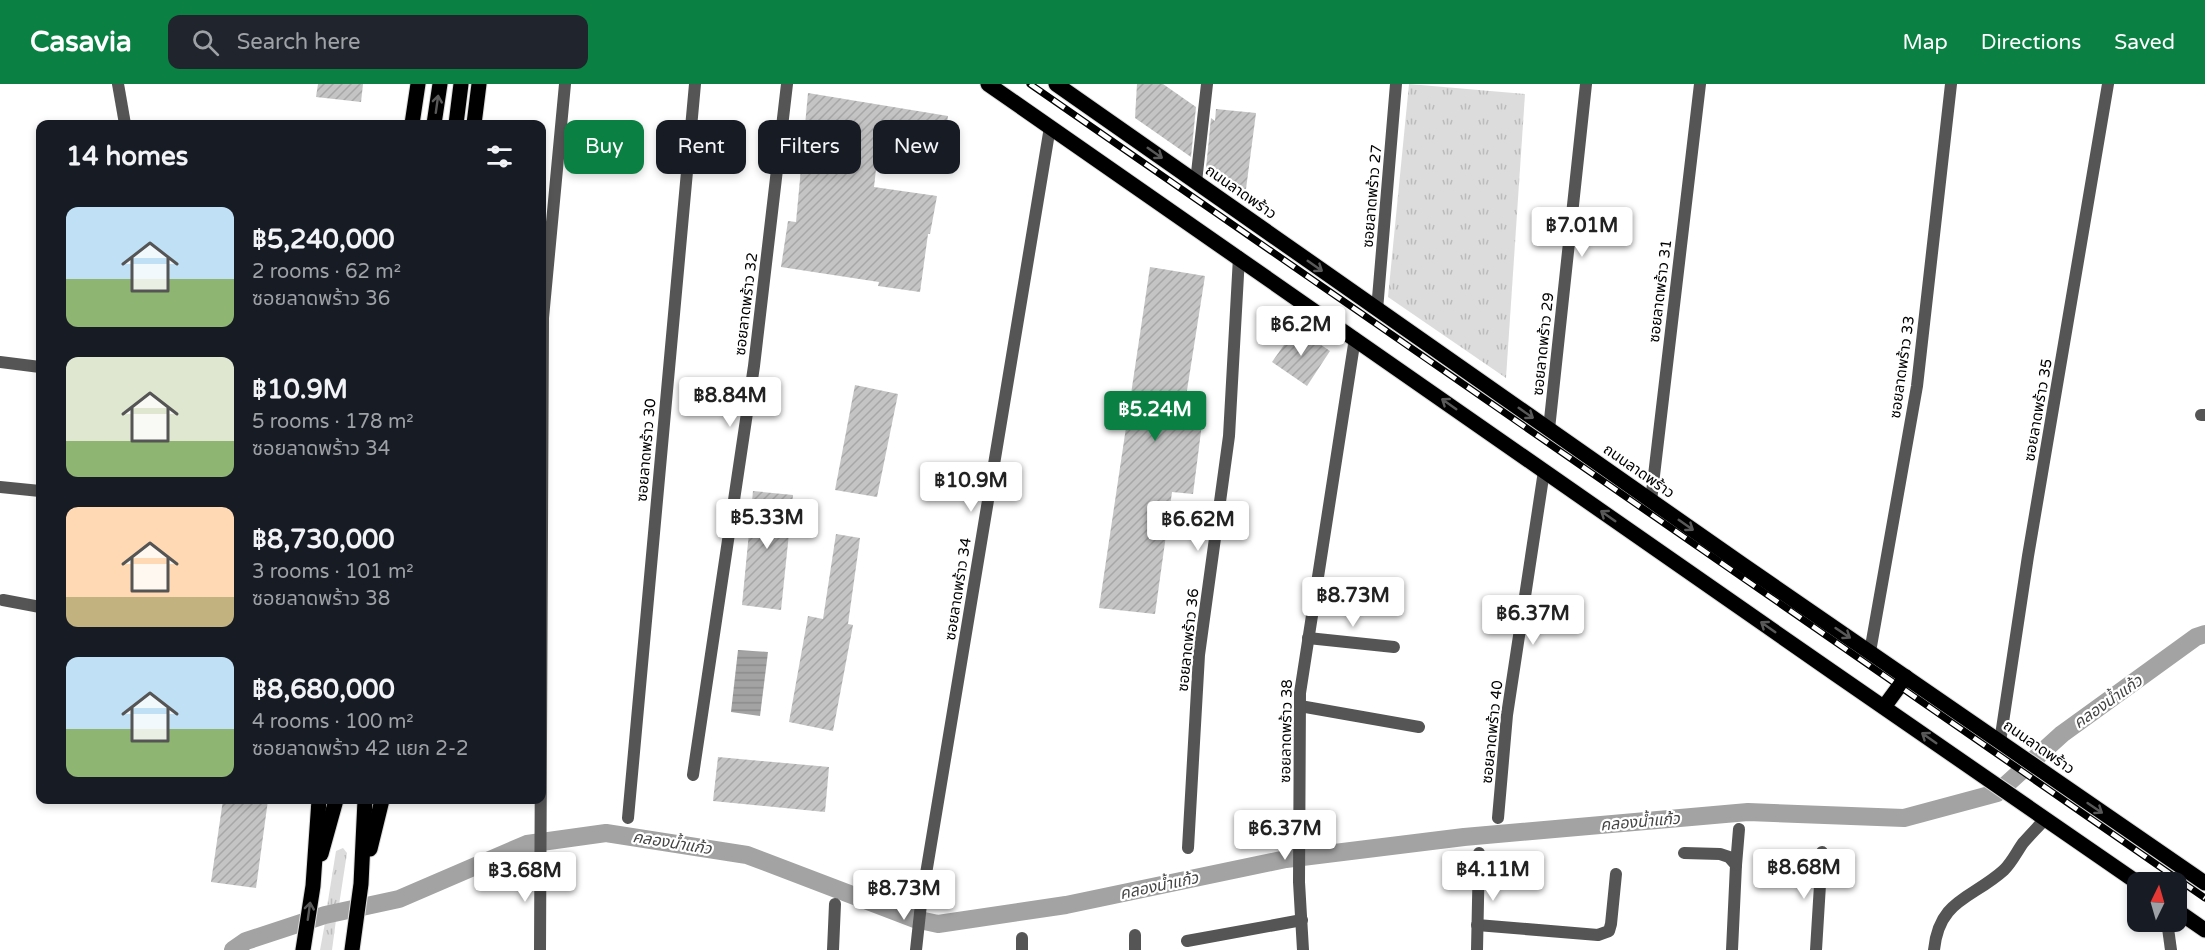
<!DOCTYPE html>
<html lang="en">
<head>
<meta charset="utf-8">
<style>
	body { margin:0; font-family:"Varela Round","Noto Sans Thai",sans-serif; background:#20242c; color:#f1f3f6; height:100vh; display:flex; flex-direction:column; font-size:22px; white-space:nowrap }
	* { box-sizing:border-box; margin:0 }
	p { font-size:20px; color:#9ea1a6 }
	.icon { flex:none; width:33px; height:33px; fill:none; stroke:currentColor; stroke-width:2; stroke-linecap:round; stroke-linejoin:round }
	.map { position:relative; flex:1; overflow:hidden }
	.drawer { position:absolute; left:36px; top:36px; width:510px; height:684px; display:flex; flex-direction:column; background:#171b24; border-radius:12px; box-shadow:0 3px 9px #0003 }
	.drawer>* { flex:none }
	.hud { position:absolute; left:564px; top:36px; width:570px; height:54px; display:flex; gap:12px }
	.needle { width:39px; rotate:5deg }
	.buttons { position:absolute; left:2127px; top:788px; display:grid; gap:12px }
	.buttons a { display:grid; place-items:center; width:60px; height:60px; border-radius:12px; background:#171b24; box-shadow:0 3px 9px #0003; font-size:30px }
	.price { position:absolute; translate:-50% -51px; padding:0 14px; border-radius:6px; background:#fff; color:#222; font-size:20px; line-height:39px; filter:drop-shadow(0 2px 3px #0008) }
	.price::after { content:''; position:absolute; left:50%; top:36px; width:18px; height:14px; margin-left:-9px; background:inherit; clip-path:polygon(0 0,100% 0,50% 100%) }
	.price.current { background:#0b8043; color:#fff }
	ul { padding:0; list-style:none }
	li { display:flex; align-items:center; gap:18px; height:150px; padding:0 30px }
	li span { display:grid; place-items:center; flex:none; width:168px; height:120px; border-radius:12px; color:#555 }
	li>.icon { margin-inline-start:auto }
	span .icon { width:72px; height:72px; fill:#fffc; stroke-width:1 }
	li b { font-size:26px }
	h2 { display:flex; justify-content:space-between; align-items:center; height:72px; padding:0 30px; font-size:26px }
	.tag { padding:0 21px; border-radius:12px; background:#171b24; box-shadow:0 3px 9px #0003; font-size:21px; line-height:54px }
	.tag.current { background:#0b8043; color:#fff }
	header { display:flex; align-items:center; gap:36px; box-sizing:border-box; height:84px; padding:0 30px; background:#0b8043; color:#fff }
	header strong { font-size:28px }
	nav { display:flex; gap:33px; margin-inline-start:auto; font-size:21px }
	.search { width:420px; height:54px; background:#20242c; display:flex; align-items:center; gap:15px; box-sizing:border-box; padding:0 21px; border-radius:12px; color:#9ea1a6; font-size:22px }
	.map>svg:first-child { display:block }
	.grass { fill:url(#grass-tufts) }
	.water { fill:url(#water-rules) }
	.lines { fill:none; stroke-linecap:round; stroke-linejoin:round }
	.canal { stroke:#a3a3a3; stroke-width:18 }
	.building { fill:url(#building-hatch) }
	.primary-casing { stroke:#dbdbdb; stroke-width:17 }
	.street { stroke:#555; stroke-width:12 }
	.primary { stroke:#000; stroke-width:15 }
	.rail-casing { stroke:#000; stroke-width:7 }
	.rail { stroke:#fff; stroke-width:4.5; stroke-dasharray:14; stroke-linecap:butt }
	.oneway { stroke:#595959 }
	.labels { text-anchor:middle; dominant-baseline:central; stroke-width:4.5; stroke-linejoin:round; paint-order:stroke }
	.street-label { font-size:15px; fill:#000; stroke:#fff }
	.water-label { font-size:16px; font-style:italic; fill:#444; stroke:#fff }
</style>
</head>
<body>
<header>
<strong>Casavia</strong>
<div class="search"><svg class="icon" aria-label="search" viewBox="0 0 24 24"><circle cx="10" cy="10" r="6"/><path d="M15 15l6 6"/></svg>Search here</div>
<nav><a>Map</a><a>Directions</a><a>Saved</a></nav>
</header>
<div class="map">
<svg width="2205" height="866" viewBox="0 0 2205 866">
	<defs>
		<pattern id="grass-tufts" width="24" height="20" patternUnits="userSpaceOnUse" patternTransform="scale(1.5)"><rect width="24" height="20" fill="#dcdcdc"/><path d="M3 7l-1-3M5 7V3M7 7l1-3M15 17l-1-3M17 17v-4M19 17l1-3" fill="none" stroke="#bbb"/></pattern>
		<pattern id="water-rules" width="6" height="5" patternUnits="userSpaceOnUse" patternTransform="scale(1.5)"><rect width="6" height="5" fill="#a3a3a3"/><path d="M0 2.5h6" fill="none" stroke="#8b8b8b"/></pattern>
		<pattern id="building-hatch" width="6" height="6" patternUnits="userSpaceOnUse" patternTransform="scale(1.5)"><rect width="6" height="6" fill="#c4c4c4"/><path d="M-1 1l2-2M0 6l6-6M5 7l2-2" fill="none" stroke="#a7a7a7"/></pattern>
	</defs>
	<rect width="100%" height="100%" fill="#fff"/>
	<g class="grass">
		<path d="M1409 0 1525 10 1506 294 1388 213Z"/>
		<path d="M343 764 347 769 339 821 327 823 336 767Z"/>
		<path d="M336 836 332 866H320L325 839Z"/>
	</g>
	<path class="water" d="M738 566 768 568 760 632 731 628Z"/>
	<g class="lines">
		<path class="canal" d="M233 866 246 857 325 831 399 815 527 760 606 749 747 771 915 835 938 840 1066 821 1286 775 1464 753 1748 728 1904 734 1997 709 2062 650 2196 553 2205 550"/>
	</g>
	<g class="building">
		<path d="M318 0H363L361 18 316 13Z"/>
		<path d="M1137 0H1163L1196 23 1191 73 1135 34Z"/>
		<path d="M808 9 948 32 942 72 879 59 874 103 937 112 930 150H928L920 208 878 202 879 198 781 183 788 137 796 138Z"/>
		<path d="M1216 25 1256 29 1246 105 1235 104 1211 89 1206 84 1211 34 1215 37Z"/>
		<path d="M1150 183 1205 192 1185 319 1204 324 1193 410 1172 408 1155 530 1099 524Z"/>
		<path d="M1296 244 1330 267 1307 302 1272 278Z"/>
		<path d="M855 301 898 310 877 413 835 406Z"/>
		<path d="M753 407 793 411 781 526 742 521Z"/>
		<path d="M836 450 860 454 848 540 853 541 833 647 789 638 808 532 823 535Z"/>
		<path d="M718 673 829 683 825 728 713 717Z"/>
		<path d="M223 716H268L256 804 211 798Z"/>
	</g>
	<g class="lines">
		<defs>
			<g id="primary">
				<path d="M988 0C1372 265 1753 535 2138 799"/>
				<path d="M1056 0 1743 481 2205 799"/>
				<path d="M412 40 418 0"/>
				<path d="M434 40 440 0"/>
				<path d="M456 40 461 0"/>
				<path d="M474 40 479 0"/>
				<path d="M1884 623 1906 593"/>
				<path d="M370 765 382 716"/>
				<path d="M321 770 336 716"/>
				<path d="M2176 826 2205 846"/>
				<path d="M303 866 313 802 319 716"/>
				<path d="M352 866 361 800 365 716"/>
			</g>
		</defs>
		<use href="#primary" class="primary-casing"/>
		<g class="street">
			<path d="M118 0 125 40"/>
			<path d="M1196 98 1207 0"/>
			<path d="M1377 226 1396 0"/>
			<path d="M0 278 40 283"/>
			<path d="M2201 331H2205"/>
			<path d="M1549 345 1586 0"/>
			<path d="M0 403 40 407"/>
			<path d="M1651 417 1700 0"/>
			<path d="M3 516 40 523"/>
			<path d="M1308 554 1394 563"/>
			<path d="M1870 568 1917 302 1951 0"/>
			<path d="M1300 622 1419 643"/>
			<path d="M2000 658 2028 472 2108 0"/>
			<path d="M693 691 754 282 787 0"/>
			<path d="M628 734 695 0"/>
			<path d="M1498 734 1507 631 1544 387"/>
			<path d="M1188 764 1199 571 1229 352 1239 173"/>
			<path d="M1684 769 1720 770 1729 773 1736 781 1732 866"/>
			<path d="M1736 781 1739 745"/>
			<path d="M2167 837 2171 866"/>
			<path d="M1477 841 1598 851 1609 847 1611 840 1616 790"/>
			<path d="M1135 851V866"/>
			<path d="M1022 854V866"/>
			<path d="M1187 857 1302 836"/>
			<path d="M540 866 543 234 565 0"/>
			<path d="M833 866 835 820"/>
			<path d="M916 866 921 820 1050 43"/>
			<path d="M1303 866 1299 798 1300 609 1355 254"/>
			<path d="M1477 866 1479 769"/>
			<path d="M1816 866 1822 768"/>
			<path d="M1934 866C1939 815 1972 815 2004 786 2012 778 2016 769 2023 759 2030 751 2038 743 2045 735"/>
		</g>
		<use href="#primary" class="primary"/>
		<defs>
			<path id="rail" d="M1030 0 2205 814"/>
		</defs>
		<use href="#rail" class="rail-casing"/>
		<use href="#rail" class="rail"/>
	</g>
	<defs><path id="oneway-shaft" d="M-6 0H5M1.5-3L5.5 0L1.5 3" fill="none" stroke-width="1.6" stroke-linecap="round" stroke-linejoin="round" transform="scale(1.5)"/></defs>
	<g class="oneway">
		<use href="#oneway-shaft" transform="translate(437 20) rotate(-82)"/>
		<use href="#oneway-shaft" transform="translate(1155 69) rotate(35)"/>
		<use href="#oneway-shaft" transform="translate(1315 182) rotate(35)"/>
		<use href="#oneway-shaft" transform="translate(1449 320) rotate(-145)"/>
		<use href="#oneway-shaft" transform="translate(1526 329) rotate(35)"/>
		<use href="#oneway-shaft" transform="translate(1608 432) rotate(-145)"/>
		<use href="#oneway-shaft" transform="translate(1686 441) rotate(35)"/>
		<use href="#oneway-shaft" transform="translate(1768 543) rotate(-145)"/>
		<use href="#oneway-shaft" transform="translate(1843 549) rotate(34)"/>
		<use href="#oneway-shaft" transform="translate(1929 654) rotate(-145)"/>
		<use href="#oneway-shaft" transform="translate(2095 724) rotate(34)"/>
		<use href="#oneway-shaft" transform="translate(309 827) rotate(-82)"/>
	</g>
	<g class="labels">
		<g class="street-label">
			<text transform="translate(1241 108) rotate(35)">ถนนลาดพร้าว</text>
			<text transform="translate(1372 112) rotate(-85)">ซอยลาดพร้าว 27</text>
			<text transform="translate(1660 207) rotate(-83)">ซอยลาดพร้าว 31</text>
			<text transform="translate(746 220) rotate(-83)">ซอยลาดพร้าว 32</text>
			<text transform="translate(1543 260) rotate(-84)">ซอยลาดพร้าว 29</text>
			<text transform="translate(1902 283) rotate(-82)">ซอยลาดพร้าว 33</text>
			<text transform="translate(2038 326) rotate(-80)">ซอยลาดพร้าว 35</text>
			<text transform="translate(646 366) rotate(-85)">ซอยลาดพร้าว 30</text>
			<text transform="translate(1639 387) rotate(35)">ถนนลาดพร้าว</text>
			<text transform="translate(958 505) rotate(-81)">ซอยลาดพร้าว 34</text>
			<text transform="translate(1188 556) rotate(-84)">ซอยลาดพร้าว 36</text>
			<text transform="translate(1286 647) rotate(-89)">ซอยลาดพร้าว 38</text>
			<text transform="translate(1492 648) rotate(-84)">ซอยลาดพร้าว 40</text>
			<text transform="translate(2039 663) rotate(35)">ถนนลาดพร้าว</text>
		</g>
		<g class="water-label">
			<text transform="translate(2108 618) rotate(-35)">คลองน้ำแก้ว</text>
			<text transform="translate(1640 738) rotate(-5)">คลองน้ำแก้ว</text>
			<text transform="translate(672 759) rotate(9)">คลองน้ำแก้ว</text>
			<text transform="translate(1159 802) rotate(-12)">คลองน้ำแก้ว</text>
		</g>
	</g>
</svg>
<div class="buttons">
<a><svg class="needle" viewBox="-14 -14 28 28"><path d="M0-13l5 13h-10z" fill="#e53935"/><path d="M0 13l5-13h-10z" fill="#9ea1a6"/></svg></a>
</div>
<b class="price" style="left:1582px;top:174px">฿7.01M</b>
<b class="price" style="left:1301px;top:273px">฿6.2M</b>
<b class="price" style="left:730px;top:344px">฿8.84M</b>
<b class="price current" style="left:1155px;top:358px">฿5.24M</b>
<b class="price" style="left:971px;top:429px">฿10.9M</b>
<b class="price" style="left:767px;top:466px">฿5.33M</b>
<b class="price" style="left:1198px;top:468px">฿6.62M</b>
<b class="price" style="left:1353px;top:544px">฿8.73M</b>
<b class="price" style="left:1533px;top:562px">฿6.37M</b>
<b class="price" style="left:1285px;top:777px">฿6.37M</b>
<b class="price" style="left:1804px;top:816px">฿8.68M</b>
<b class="price" style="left:1493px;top:818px">฿4.11M</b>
<b class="price" style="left:525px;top:819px">฿3.68M</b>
<b class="price" style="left:904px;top:837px">฿8.73M</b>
<div class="hud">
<a class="tag current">Buy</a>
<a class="tag">Rent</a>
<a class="tag">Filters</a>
<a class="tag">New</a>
</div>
<section class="drawer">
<h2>14 homes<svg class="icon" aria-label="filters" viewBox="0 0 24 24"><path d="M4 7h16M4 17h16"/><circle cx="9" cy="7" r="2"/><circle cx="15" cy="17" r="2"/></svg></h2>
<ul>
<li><span style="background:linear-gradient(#bfe0f5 60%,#8fb573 0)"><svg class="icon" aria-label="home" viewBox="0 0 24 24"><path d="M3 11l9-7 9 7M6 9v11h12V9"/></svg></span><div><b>฿5,240,000</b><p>2 rooms · 62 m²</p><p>ซอยลาดพร้าว 36</p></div></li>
<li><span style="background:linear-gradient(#dfe7d0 70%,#8fb573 0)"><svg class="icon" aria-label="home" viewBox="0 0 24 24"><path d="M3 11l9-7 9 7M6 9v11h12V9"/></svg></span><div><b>฿10.9M</b><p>5 rooms · 178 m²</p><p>ซอยลาดพร้าว 34</p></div></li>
<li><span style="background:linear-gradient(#ffd9b3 75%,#c2b280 0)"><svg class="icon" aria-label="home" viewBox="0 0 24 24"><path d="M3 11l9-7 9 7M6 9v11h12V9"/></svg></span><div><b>฿8,730,000</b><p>3 rooms · 101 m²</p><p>ซอยลาดพร้าว 38</p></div></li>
<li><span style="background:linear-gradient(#bfe0f5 60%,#8fb573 0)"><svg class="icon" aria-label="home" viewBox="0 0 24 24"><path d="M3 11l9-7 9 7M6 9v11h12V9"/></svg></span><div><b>฿8,680,000</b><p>4 rooms · 100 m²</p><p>ซอยลาดพร้าว 42 แยก 2-2</p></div></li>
</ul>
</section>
</div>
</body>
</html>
